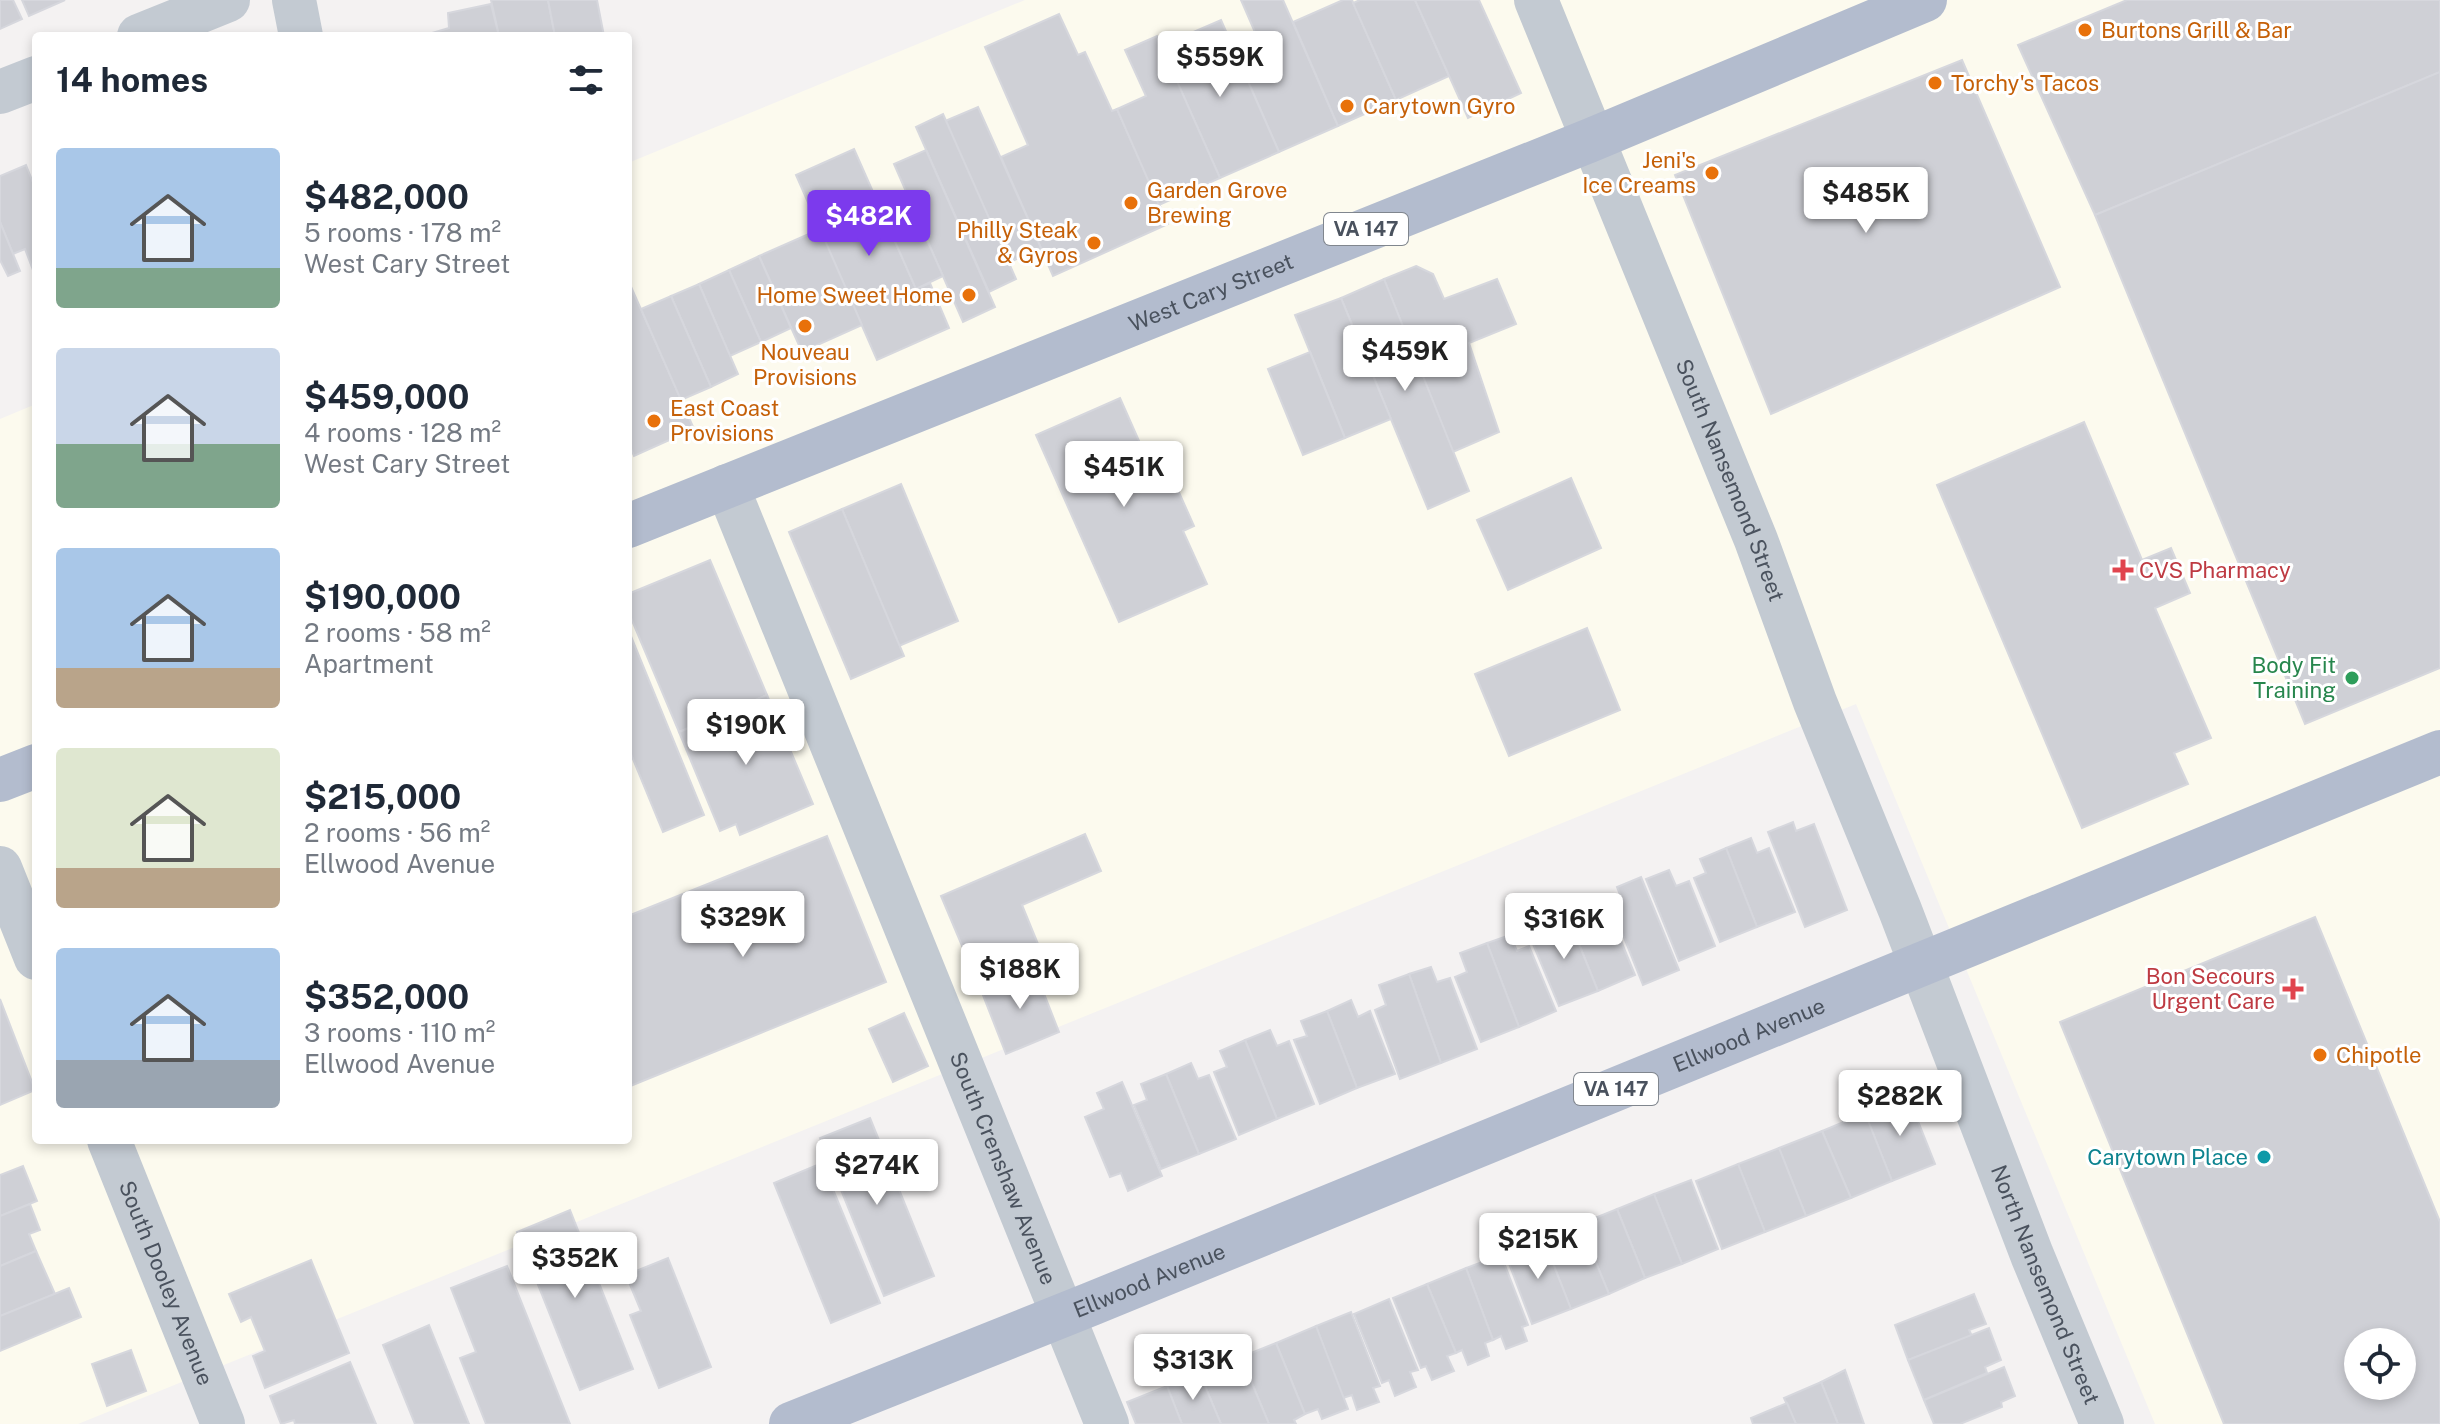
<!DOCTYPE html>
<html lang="en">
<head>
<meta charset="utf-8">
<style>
	body { margin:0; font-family:"Public Sans",sans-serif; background:#f2f2f3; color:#1f2937; height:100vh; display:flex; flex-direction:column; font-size:30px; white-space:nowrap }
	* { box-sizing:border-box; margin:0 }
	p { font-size:26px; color:#747a83 }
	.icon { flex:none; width:44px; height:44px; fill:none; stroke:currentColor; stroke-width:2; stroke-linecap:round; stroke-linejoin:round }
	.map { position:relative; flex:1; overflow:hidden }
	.drawer { position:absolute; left:32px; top:32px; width:600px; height:1112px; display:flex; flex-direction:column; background:#fff; border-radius:8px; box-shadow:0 4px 12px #0003 }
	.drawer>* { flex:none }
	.fabs { position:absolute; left:2344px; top:1328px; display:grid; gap:16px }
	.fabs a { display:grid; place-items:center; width:72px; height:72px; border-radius:50%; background:#fff; box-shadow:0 4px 12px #0003; font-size:40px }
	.price { position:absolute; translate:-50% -68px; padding:0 18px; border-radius:8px; background:#fff; color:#222; font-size:26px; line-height:52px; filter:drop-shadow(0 2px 4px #0008) }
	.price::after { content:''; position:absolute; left:50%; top:48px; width:24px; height:18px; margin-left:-12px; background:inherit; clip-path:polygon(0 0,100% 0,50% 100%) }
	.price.on { background:#7c3aed; color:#fff }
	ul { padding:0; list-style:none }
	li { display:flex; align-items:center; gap:24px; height:200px; padding:0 24px }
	li span { display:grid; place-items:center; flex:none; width:224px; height:160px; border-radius:8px; color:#555 }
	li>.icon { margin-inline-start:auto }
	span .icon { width:96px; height:96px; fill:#fffc; stroke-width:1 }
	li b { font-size:34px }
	h2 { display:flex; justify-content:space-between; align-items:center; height:96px; padding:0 24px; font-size:34px }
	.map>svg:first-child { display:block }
	.commercial { fill:#fcfaee; fill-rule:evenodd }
	.building { fill:#cfd0d6; stroke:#d6d7dd; stroke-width:2; fill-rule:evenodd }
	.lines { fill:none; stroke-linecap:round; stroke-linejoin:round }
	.minor { stroke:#c3cad2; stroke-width:44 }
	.primary { stroke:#b3bcce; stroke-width:44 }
	.food-dot { fill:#e8710a; stroke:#fff; stroke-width:3 }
	.health-dot { fill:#e0444e; stroke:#fff; stroke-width:3 }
	.leisure-dot { fill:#2e9e5b; stroke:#fff; stroke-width:3 }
	.culture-dot { fill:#0f9aa8; stroke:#fff; stroke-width:3 }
	.labels { text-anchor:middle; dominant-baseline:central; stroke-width:6; stroke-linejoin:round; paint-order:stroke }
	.shield { fill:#fff; stroke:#80868e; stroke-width:2 }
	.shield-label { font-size:20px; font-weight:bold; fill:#4a525e }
	.food-label { font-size:22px; fill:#c56008; stroke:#fff; text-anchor:start }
	.street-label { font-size:22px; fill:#4a525e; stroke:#fff }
	.health-label { font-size:22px; fill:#be3a42; stroke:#fff; text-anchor:start }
	.leisure-label { font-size:22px; fill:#27864d; stroke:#fff; text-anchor:end }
	.culture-label { font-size:22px; fill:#0d838f; stroke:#fff; text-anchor:end }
</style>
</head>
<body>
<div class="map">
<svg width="2440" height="1424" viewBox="0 0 2440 1424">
	<rect width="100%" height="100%" fill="#f4f2f2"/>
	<path class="commercial" d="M1025 0H2440V1424H2155L1856 704 78 1424H0V419L36 404V1140H628V163ZM2358 1342H2402V1386H2358Z"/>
	<g class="building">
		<path d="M0 0H13L22 19 0 29Z"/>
		<path d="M22 0H65L29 16Z"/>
		<path d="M491 0H548L555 36H499Z"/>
		<path d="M548 0H597L604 36H555Z"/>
		<path d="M1241 0H1283L1338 126 1279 152 1237 56 1261 46Z"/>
		<path d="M1343 0H1352L1396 100 1338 126 1293 22Z"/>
		<path d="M1360 0H1415L1449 76 1396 100 1353 3Z"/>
		<path d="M1415 0H1479L1521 93 1468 118Z"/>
		<path d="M2127 0H2440V72L2095 215 2018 45Z"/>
		<path d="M491 4 499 36H422L449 28 448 13Z"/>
		<path d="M1059 14 1078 55 1085 52 1112 111 1117 109 1168 224 1053 276 1001 157 1028 145 985 47Z"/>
		<path d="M1221 20 1279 152 1220 178 1161 46Z"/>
		<path d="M1157 36 1220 178 1159 205 1117 109 1146 96 1125 50Z"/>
		<path d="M1962 60 2060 287 1771 414 1675 175Z"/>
		<path d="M2440 72V668L2305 724 2095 215Z"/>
		<path d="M978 107 1041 248 1008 263 945 121Z"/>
		<path d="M943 114 1016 279 989 292 916 127Z"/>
		<path d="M854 149 916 289 930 283 949 328 877 360 796 175Z"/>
		<path d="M926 150 995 307 963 322 894 164Z"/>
		<path d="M26 165 36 190V278L25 249 13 254 0 222V176Z"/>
		<path d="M906 193 943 276 916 289 879 205Z"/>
		<path d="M0 222 20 271 8 276 0 260Z"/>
		<path d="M820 229 862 325 802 352 759 256Z"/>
		<path d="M759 256 791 328 761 342 729 270Z"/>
		<path d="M1416 266 1433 274 1444 299 1497 279 1516 324 1469 343 1499 432 1453 452 1384 279Z"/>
		<path d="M729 270 761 342 730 356 699 284Z"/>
		<path d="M1384 279 1469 491 1428 509 1341 298Z"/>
		<path d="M628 280 694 429 634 456 628 442Z"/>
		<path d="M699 284 738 374 711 387 671 296Z"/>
		<path d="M671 296 711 387 681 400 641 309Z"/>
		<path d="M1341 298 1391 419 1345 438 1295 315Z"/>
		<path d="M1310 352 1345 438 1303 455 1268 369Z"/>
		<path d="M1120 398 1143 450 1157 443 1194 526 1183 531 1207 584 1119 622 1036 435Z"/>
		<path d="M2084 422 2142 560 2171 548 2190 593 2155 608 2211 738 2174 753 2188 784 2082 828 1937 485Z"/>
		<path d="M1571 478 1601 548 1508 590 1477 520Z"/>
		<path d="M901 484 958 621 899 646 842 509Z"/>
		<path d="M842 509 904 656 851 679 789 532Z"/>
		<path d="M710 560 767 695 679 732 628 611V594Z"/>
		<path d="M1587 628 1620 710 1509 756 1475 674Z"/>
		<path d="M628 629 704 815 663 832 628 747Z"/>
		<path d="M767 695 813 804 740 835 736 824 720 831 679 732Z"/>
		<path d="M1793 822 1796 831 1814 824 1847 910 1805 927 1768 832Z"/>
		<path d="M1085 834 1101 871 1022 905 1038 944 973 972 941 896Z"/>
		<path d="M827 836 886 982 628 1087V916Z"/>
		<path d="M1751 838 1757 853 1769 848 1795 912 1757 927 1726 848Z"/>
		<path d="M1726 848 1757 927 1720 942 1694 878 1706 873 1700 859Z"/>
		<path d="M1669 870 1676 886 1689 881 1715 946 1679 961 1646 879Z"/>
		<path d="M1641 877 1679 970 1643 985 1611 905 1622 900 1617 887Z"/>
		<path d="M1589 903 1595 919 1610 914 1635 975 1598 991 1566 912Z"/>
		<path d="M1566 912 1598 991 1559 1006 1533 944 1548 938 1542 922Z"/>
		<path d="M2315 917 2440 1222V1424H2224L2060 1022ZM2358 1342H2402V1386H2358Z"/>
		<path d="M1510 935 1517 951 1529 946 1556 1011 1519 1027 1487 943Z"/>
		<path d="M1487 943 1519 1027 1481 1042 1455 977 1467 972 1460 953Z"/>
		<path d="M1431 967 1437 982 1450 978 1477 1049 1441 1063 1409 974Z"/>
		<path d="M1034 968 1059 1032 1006 1054 981 990Z"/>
		<path d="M1409 974 1441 1063 1400 1079 1375 1010 1386 1005 1379 985Z"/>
		<path d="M0 999 35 1090 0 1105Z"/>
		<path d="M1351 1000 1358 1017 1370 1011 1395 1074 1357 1088 1327 1011Z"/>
		<path d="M1327 1011 1357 1088 1320 1104 1294 1040 1307 1036 1301 1021Z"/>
		<path d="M904 1013 928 1066 893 1082 869 1029Z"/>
		<path d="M1270 1030 1277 1046 1289 1041 1314 1104 1277 1119 1245 1040Z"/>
		<path d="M1245 1040 1277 1119 1239 1135 1214 1072 1227 1067 1220 1051Z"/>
		<path d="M1191 1063 1198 1079 1209 1075 1236 1139 1199 1154 1166 1074Z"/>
		<path d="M1166 1074 1199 1154 1161 1169 1134 1105 1147 1100 1141 1084Z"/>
		<path d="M1122 1082 1162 1176 1128 1191 1121 1173 1110 1177 1085 1117 1104 1109 1097 1093Z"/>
		<path d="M1908 1096 1935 1164 1892 1181 1865 1113Z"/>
		<path d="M1865 1113 1892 1181 1851 1198 1822 1131Z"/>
		<path d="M870 1118 934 1276 884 1296 820 1138Z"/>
		<path d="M1822 1131 1851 1198 1806 1216 1779 1148Z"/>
		<path d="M1779 1148 1806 1216 1765 1232 1738 1164Z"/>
		<path d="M822 1163 880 1303 831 1323 774 1183Z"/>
		<path d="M1738 1164 1765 1232 1722 1249 1696 1181Z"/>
		<path d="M23 1166 37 1201 0 1216V1175Z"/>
		<path d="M1691 1180 1718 1249 1682 1264 1654 1194Z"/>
		<path d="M1654 1194 1682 1264 1645 1278 1617 1209Z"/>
		<path d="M30 1204 40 1230 29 1234 36 1251 0 1266V1216Z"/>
		<path d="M1617 1209 1645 1278 1609 1294 1580 1224Z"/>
		<path d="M570 1210 633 1369 580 1390 517 1232Z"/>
		<path d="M1580 1224 1609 1294 1571 1309 1543 1238Z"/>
		<path d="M1543 1238 1571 1309 1532 1324 1505 1253Z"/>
		<path d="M36 1251 55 1294 0 1316V1266Z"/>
		<path d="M1501 1255 1528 1325 1522 1327 1527 1341 1506 1349 1501 1336 1493 1340 1466 1268Z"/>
		<path d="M668 1258 711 1367 659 1388 630 1315 641 1311 626 1275Z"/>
		<path d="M311 1260 349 1353 265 1388 253 1356 265 1351 251 1317 241 1322 229 1294Z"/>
		<path d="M507 1266 570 1424H486L460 1358 476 1352 451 1288Z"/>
		<path d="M1466 1268 1493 1340 1485 1343 1489 1356 1468 1365 1462 1350 1456 1353 1427 1284Z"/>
		<path d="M1427 1284 1456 1353 1447 1356 1454 1371 1432 1380 1426 1366 1421 1368 1393 1298Z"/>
		<path d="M69 1288 81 1317 0 1351V1316Z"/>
		<path d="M1974 1294 1986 1324 1969 1330 1972 1336 1908 1360 1895 1325Z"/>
		<path d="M1389 1299 1418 1370 1410 1372 1416 1387 1395 1396 1389 1380 1382 1383 1354 1314Z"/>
		<path d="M1351 1312 1380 1386 1373 1388 1379 1402 1357 1410 1352 1395 1343 1398 1316 1326Z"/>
		<path d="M429 1325 469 1424H415L383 1345Z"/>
		<path d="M1316 1326 1348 1409 1322 1419 1318 1409 1305 1414 1276 1343Z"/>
		<path d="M1989 1328 2001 1360 1985 1367 1987 1373 1924 1400 1908 1360Z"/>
		<path d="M1276 1343 1305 1414 1294 1420 1296 1424H1269L1241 1357Z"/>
		<path d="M131 1350 146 1391 107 1406 92 1364Z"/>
		<path d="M1241 1357 1269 1424H1221L1200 1374Z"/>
		<path d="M350 1362 376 1424H295L294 1420 281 1424 270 1396Z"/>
		<path d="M2004 1367 2015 1396 2001 1402 2002 1407 1960 1424H1934L1924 1400Z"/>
		<path d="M1845 1370 1864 1424H1838L1821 1382Z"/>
		<path d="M1200 1374 1221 1424H1182L1167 1386Z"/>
		<path d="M1821 1382 1838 1424H1796L1784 1398Z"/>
		<path d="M1167 1386 1182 1424H1136L1127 1402Z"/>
		<path d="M1787 1403 1796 1424H1753L1751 1418Z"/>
	</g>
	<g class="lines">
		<g class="minor">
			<path d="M294 0 301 36"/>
			<path id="s1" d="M1536 0 1756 540 1815 702 1900 910 2032 1255 2102 1424"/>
			<path d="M139 36 228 0"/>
			<path d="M0 92 36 78"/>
			<path id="s2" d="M727 486 1107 1424"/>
			<path d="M0 868 36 958"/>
			<path id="s3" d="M109 1140 223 1424"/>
		</g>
		<g class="primary">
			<path id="s4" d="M628 526 1591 140 1925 0"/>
			<path d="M0 780 36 766"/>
			<path id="s5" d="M791 1424 1091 1304 2440 752"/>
		</g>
	</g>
	<g class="food-dot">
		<circle cx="2085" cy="30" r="8"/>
		<circle cx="1935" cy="83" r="8"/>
		<circle cx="1347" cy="106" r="8"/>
		<circle cx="1712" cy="173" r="8"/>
		<circle cx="1131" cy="203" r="8"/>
		<circle cx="1094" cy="243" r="8"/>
		<circle cx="969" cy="295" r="8"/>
		<circle cx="805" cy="326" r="8"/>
		<circle cx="654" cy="421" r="8"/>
		<circle cx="2320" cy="1055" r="8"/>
	</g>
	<g class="health-dot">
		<path d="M2119 558h8v8h8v8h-8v8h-8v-8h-8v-8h8z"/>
		<path d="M2289 977h8v8h8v8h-8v8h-8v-8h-8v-8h8z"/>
	</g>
	<circle class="leisure-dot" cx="2352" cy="678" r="8"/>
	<circle class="culture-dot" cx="2264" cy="1157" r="8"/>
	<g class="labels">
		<g class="shield">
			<rect x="1324" y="213" width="84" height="32" rx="6"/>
			<rect x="1574" y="1073" width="84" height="32" rx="6"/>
		</g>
		<g class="shield-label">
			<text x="1366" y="229">VA 147</text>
			<text x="1616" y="1089">VA 147</text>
		</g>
		<g class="food-label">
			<text x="2101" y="30">Burtons Grill &amp; Bar</text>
			<text x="1951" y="83">Torchy's Tacos</text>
			<text x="1363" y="106">Carytown Gyro</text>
			<text x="1696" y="160" text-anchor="end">Jeni's<tspan x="1696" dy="25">Ice Creams</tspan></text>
			<text x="1147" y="190">Garden Grove<tspan x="1147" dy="25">Brewing</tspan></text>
			<text x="1078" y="230" text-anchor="end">Philly Steak<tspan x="1078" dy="25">&amp; Gyros</tspan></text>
			<text x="953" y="295" text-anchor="end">Home Sweet Home</text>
			<text x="805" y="352" text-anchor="middle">Nouveau<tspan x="805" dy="25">Provisions</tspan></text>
			<text x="670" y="408">East Coast<tspan x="670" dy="25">Provisions</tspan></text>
			<text x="2336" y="1055">Chipotle</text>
		</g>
		<g class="street-label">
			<text stroke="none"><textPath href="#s4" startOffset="628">West Cary Street</textPath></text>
			<text stroke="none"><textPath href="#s1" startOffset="518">South Nansemond Street</textPath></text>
			<text stroke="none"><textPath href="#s5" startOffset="1034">Ellwood Avenue</textPath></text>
			<text stroke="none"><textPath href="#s2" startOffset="736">South Crenshaw Avenue</textPath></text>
			<text stroke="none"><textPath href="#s5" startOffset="386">Ellwood Avenue</textPath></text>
			<text stroke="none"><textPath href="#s3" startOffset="154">South Dooley Avenue</textPath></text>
			<text stroke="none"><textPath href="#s1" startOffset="1382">North Nansemond Street</textPath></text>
		</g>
		<g class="health-label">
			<text x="2139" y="570">CVS Pharmacy</text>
			<text x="2275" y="976" text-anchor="end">Bon Secours<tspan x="2275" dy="25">Urgent Care</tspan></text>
		</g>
		<g class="leisure-label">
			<text x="2336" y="665">Body Fit<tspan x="2336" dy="25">Training</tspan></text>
		</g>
		<g class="culture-label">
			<text x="2248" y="1157">Carytown Place</text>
		</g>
	</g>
</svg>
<div class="fabs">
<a><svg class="icon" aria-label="locate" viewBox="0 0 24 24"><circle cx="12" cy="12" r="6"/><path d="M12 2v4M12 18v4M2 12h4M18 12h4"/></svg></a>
</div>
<b class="price" style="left:1220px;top:99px">$559K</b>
<b class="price" style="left:1866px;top:235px">$485K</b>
<b class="price on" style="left:869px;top:258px">$482K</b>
<b class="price" style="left:1405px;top:393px">$459K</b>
<b class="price" style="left:1124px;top:509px">$451K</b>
<b class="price" style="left:746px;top:767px">$190K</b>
<b class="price" style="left:743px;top:959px">$329K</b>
<b class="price" style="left:1564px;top:961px">$316K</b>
<b class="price" style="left:1020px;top:1011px">$188K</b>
<b class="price" style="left:1900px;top:1138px">$282K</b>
<b class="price" style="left:877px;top:1207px">$274K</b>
<b class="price" style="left:1538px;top:1281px">$215K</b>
<b class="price" style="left:575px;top:1300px">$352K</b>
<b class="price" style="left:1193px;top:1402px">$313K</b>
<section class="drawer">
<h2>14 homes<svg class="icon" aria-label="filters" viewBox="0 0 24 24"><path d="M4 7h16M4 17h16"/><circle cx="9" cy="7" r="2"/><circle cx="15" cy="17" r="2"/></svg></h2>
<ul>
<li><span style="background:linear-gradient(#a9c7e8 75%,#7fa58c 0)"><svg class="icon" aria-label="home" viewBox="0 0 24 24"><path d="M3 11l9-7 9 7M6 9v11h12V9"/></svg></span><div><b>$482,000</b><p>5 rooms · 178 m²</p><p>West Cary Street</p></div></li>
<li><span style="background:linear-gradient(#c9d6e8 60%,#7fa58c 0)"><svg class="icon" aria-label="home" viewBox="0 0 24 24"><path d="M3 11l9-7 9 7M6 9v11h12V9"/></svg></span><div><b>$459,000</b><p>4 rooms · 128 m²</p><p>West Cary Street</p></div></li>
<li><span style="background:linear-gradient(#a9c7e8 75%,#b9a48a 0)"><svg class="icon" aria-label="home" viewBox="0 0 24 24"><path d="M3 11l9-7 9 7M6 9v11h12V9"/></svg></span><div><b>$190,000</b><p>2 rooms · 58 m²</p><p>Apartment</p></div></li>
<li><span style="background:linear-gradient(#dfe7d0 75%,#b9a48a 0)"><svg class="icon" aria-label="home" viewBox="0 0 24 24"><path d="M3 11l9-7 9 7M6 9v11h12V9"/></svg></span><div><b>$215,000</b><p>2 rooms · 56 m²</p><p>Ellwood Avenue</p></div></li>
<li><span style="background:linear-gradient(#a9c7e8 70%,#9aa5b1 0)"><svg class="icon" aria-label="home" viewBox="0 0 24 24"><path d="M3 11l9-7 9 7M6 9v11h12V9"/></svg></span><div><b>$352,000</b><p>3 rooms · 110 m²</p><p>Ellwood Avenue</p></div></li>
</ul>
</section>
</div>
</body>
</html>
